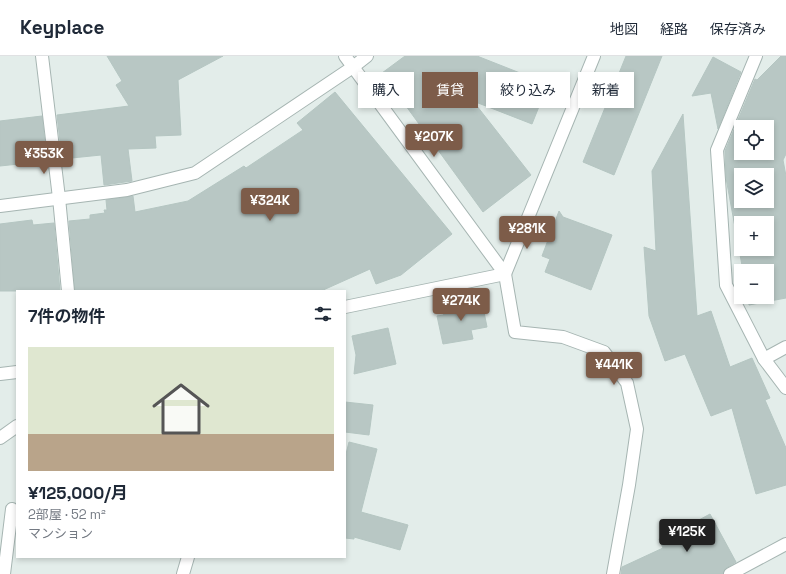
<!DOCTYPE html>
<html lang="ja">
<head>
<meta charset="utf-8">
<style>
	body { margin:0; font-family:"Space Grotesk","Noto Sans JP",sans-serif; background:#f2f2f3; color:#1f2937; height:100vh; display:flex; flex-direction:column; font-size:15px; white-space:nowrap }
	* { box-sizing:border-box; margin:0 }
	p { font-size:13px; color:#747a83 }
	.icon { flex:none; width:22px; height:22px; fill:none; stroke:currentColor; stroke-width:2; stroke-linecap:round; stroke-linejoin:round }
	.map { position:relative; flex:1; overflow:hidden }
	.sheet { position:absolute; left:16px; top:234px; width:330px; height:268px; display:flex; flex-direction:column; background:#fff; border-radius:0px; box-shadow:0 2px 6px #0003 }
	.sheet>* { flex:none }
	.top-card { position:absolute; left:358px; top:16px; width:368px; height:36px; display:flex; gap:8px }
	.fabs { position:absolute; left:734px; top:64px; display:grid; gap:8px }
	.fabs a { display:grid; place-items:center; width:40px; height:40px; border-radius:0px; background:#fff; box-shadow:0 2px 6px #0003; font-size:20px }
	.price { position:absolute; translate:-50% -34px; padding:0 9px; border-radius:4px; background:#7d5c49; color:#fff; font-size:13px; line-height:26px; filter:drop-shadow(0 1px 2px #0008) }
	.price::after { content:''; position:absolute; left:50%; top:24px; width:12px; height:9px; margin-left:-6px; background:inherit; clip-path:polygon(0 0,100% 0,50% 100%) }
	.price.current { background:#222; color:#fff }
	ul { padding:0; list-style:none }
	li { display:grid; align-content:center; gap:8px; height:212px; padding:0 12px }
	li span { display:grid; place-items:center; height:124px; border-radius:0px; color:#555 }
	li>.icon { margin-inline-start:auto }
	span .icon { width:72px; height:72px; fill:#fffc; stroke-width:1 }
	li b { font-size:17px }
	h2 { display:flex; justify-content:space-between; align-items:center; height:48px; padding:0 12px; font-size:17px }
	.chip { padding:0 14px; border-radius:0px; background:#fff; box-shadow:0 2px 6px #0003; font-size:14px; line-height:36px }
	.chip.current { background:#7d5c49; color:#fff }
	header { display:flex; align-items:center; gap:24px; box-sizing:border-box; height:56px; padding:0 20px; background:#fff; border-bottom:1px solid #e0e1e3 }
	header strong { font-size:19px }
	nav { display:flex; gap:22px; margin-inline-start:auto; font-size:14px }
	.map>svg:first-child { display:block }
	.building { fill:#b8c7c4; stroke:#b5c6c2; fill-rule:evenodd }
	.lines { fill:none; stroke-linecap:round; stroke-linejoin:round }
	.lane-casing { stroke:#a6b5b2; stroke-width:14 }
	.street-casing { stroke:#a6b5b2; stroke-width:14 }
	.lane { stroke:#fff; stroke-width:12 }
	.street { stroke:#fff; stroke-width:12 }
</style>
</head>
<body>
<header>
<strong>Keyplace</strong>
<nav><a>地図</a><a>経路</a><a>保存済み</a></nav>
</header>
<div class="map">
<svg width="786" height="518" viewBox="0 0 786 518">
	<rect width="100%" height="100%" fill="#e3edea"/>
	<g class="building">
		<path d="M107 0H223L178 24 181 79 155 80 156 92 128 93 132 125 104 129 101 99 62 103 57 59 129 50 116 29 122 25Z"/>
		<path d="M405 0H477L548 28 532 68 473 45 531 119 483 156 382 17Z"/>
		<path d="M626 0H662L614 119 583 106Z"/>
		<path d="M781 0H786V98L783 104 786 120V242L749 249 748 241H767V215H743L726 122 725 95 755 23 757 24ZM741 71H767V97H741ZM741 119H767V145H741ZM741 167H767V193H741Z"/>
		<path d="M713 1 741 16 718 73 711 37 692 40Z"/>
		<path d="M335 36 452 178 401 219 376 228 370 213 321 235H75L69 165 90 163V159L105 157 104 154H107L106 144 133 140 135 156 188 145 244 110 246 112 303 74 297 67Z"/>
		<path d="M683 58 697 260 711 255 730 311 752 302 770 342 765 344 786 392V429L756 438 732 352 711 360 685 298 665 305 649 260 644 191 656 195 652 115Z"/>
		<path d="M42 60 47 105 0 110V65Z"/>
		<path d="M559 155 563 161 612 179 591 234 545 216 550 203 542 200Z"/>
		<path d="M32 164 33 169 54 167 60 235H0V168Z"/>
		<path d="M482 246 487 271 471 274 473 283 443 288 437 260 444 259 441 254Z"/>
		<path d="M388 272 396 308 354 318 356 299 352 280Z"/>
		<path d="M345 346 373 349 369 379 345 376Z"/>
		<path d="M349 386 377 393 361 456 408 469 400 494 354 481V483L345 482V402Z"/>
		<path d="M710 458 736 506 726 512 723 518H621L622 511 663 492 659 483 685 469 686 471Z"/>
	</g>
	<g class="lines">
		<defs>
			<g id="lane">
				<path d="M4 518 12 453"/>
				<path d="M183 518 188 501"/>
				<path d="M730 518 786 488"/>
			</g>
			<g id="street">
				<path d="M42 0 59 142 68 235"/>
				<path d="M345 0 505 218 515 276 563 281 604 296 627 327 637 373 629 429 613 518"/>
				<path d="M756 0 717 94 726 229 764 303 786 332"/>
				<path d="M0 150 127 134 195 117 353 11 367 0"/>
				<path d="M345 251 505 218 594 0"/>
				<path d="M764 303 786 291"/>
				<path d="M0 318 17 316"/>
				<path d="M0 382 17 370"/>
			</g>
		</defs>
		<use href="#lane" class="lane-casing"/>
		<use href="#street" class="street-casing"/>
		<use href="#lane" class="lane"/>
		<use href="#street" class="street"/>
	</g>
</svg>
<div class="fabs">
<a><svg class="icon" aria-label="locate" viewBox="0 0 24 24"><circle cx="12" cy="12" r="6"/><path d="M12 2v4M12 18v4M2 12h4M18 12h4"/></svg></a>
<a><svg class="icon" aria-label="layers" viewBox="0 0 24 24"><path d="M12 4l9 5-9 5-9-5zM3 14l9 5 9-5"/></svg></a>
<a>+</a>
<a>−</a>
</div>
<b class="price" style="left:434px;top:102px">¥207K</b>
<b class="price" style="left:44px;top:119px">¥353K</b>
<b class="price" style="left:270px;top:166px">¥324K</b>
<b class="price" style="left:527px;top:194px">¥281K</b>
<b class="price" style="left:461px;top:266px">¥274K</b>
<b class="price" style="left:614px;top:330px">¥441K</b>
<b class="price current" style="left:687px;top:497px">¥125K</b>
<div class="top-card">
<a class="chip">購入</a>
<a class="chip current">賃貸</a>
<a class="chip">絞り込み</a>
<a class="chip">新着</a>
</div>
<section class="sheet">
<h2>7件の物件<svg class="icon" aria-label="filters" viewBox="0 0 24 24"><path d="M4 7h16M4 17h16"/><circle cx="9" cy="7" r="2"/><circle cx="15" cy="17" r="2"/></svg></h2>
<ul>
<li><span style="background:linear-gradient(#dfe7d0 70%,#b9a48a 0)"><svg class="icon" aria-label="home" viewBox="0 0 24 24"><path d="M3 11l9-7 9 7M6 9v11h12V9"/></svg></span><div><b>¥125,000/月</b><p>2部屋 · 52 m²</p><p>マンション</p></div></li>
</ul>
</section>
</div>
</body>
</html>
